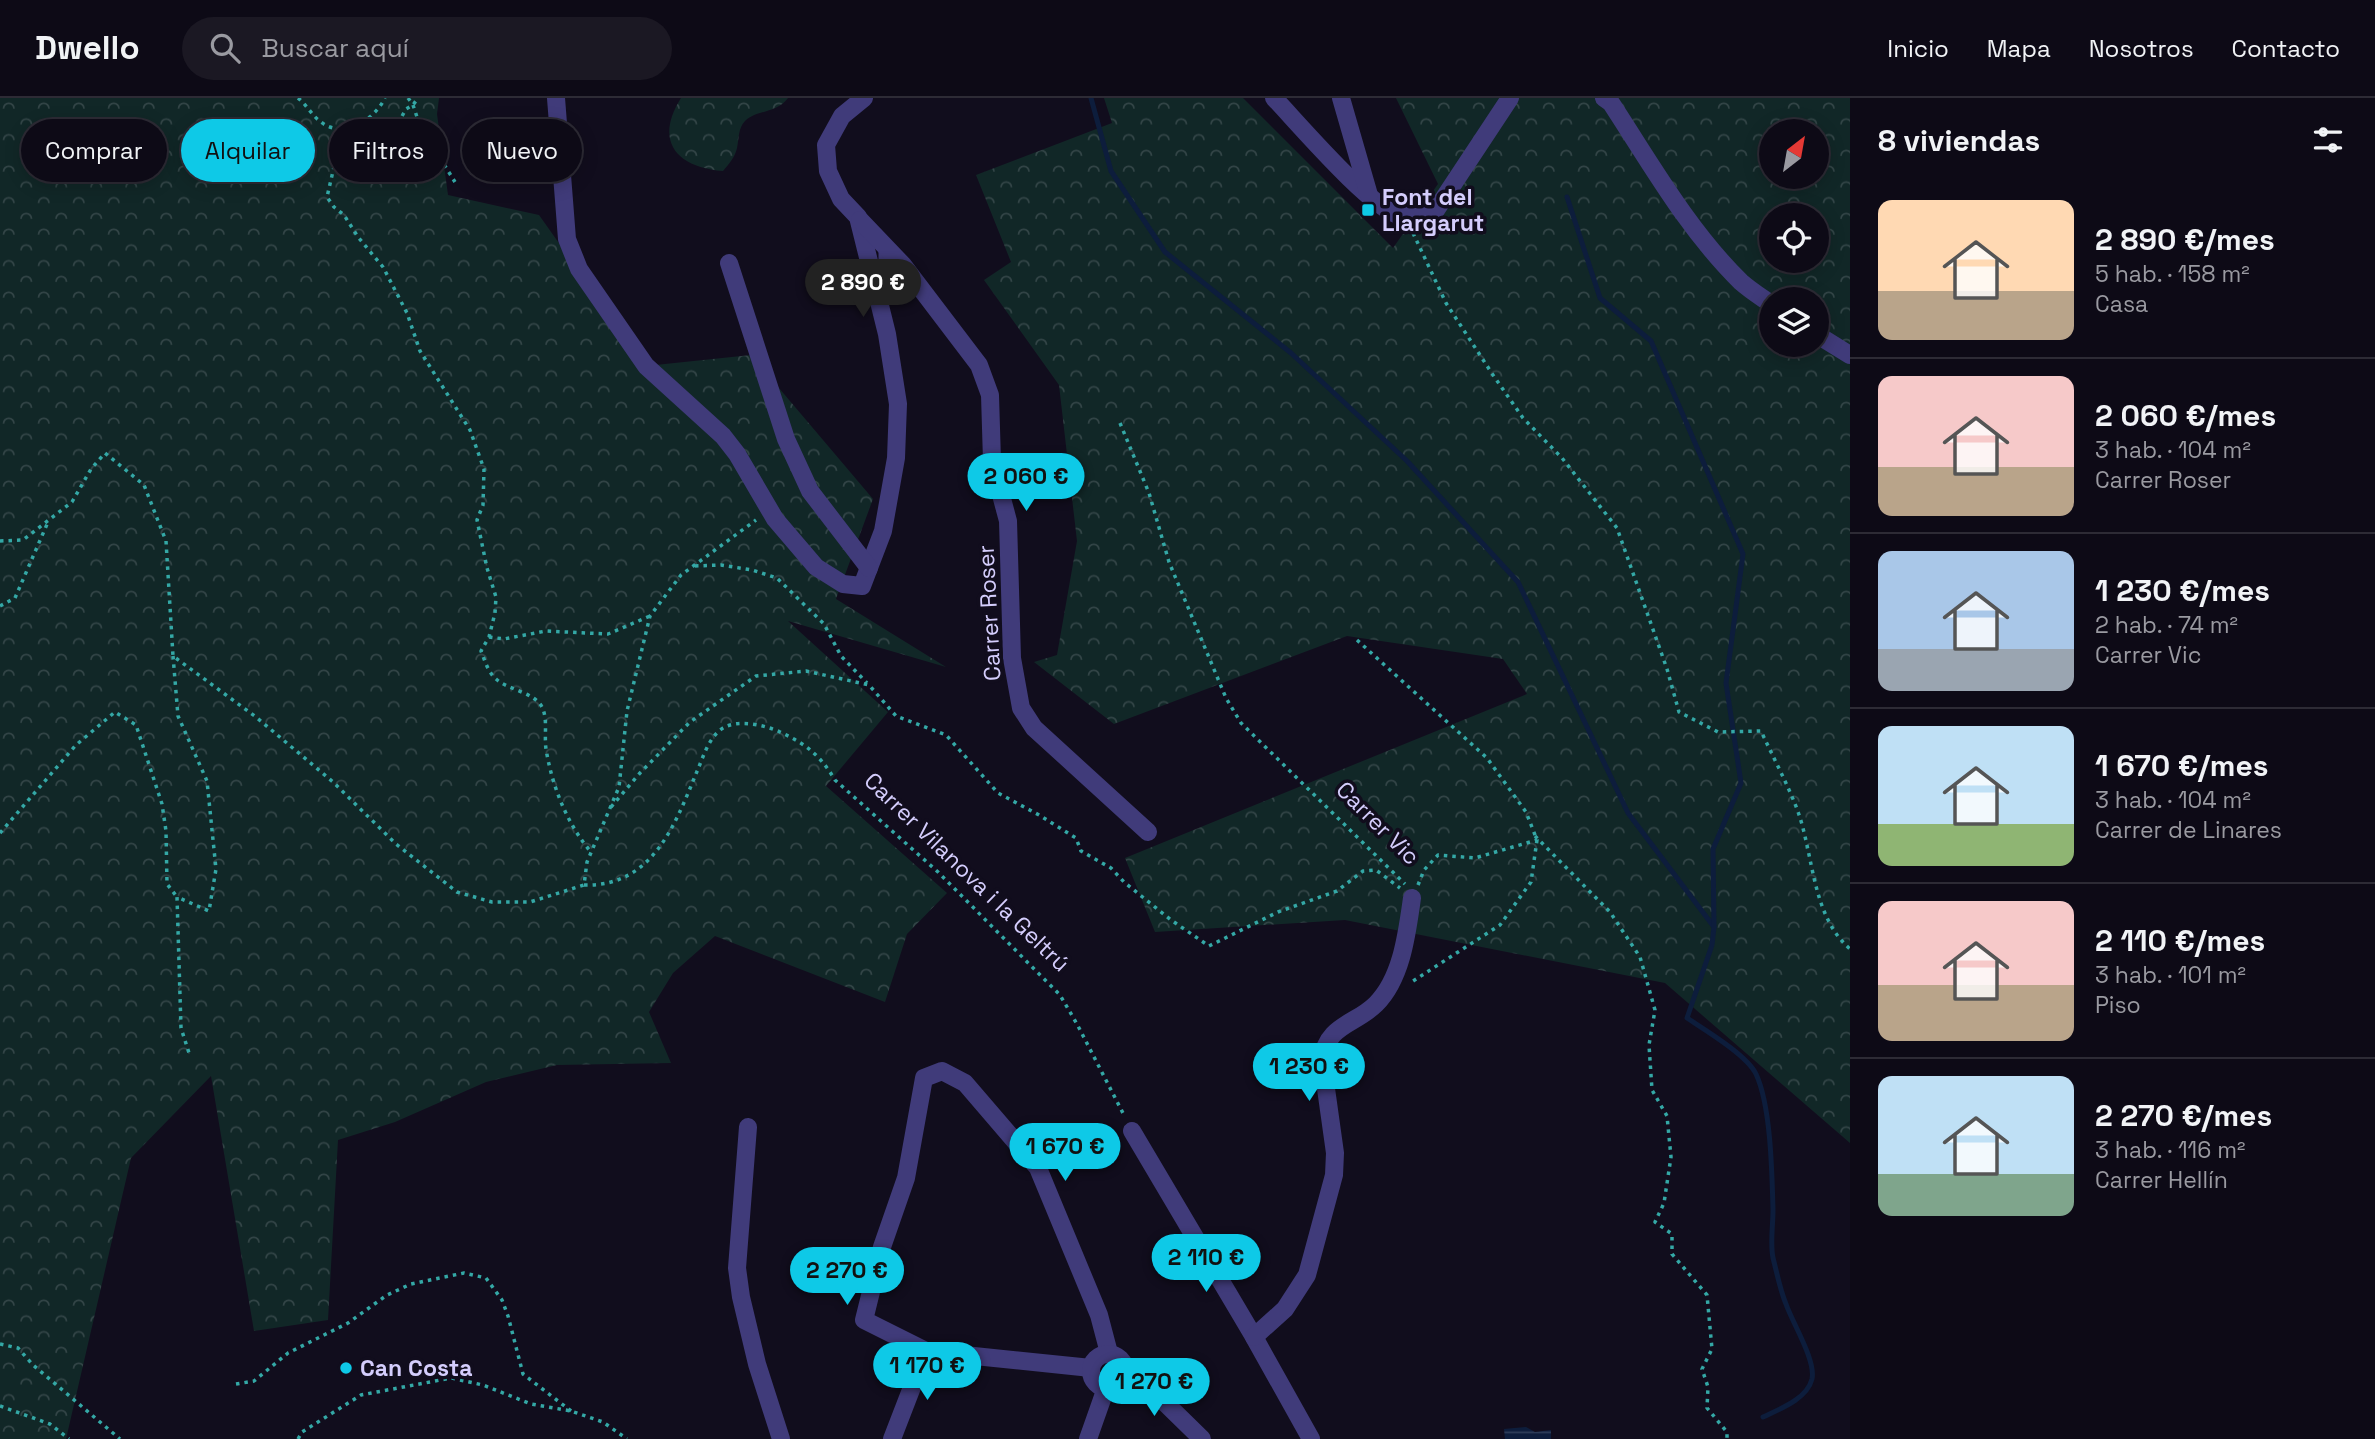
<!DOCTYPE html>
<html lang="es">
<head>
<meta charset="utf-8">
<style>
	body { margin:0; font-family:"Space Grotesk",sans-serif; background:#1b1823; color:#f1f3f6; height:100vh; display:flex; flex-direction:column; font-size:26px; white-space:nowrap }
	* { box-sizing:border-box; margin:0 }
	p { font-size:23px; color:#9a9aa1 }
	.icon { flex:none; width:38px; height:38px; fill:none; stroke:currentColor; stroke-width:2; stroke-linecap:round; stroke-linejoin:round }
	.map { position:relative; flex:1; overflow:hidden }
	.panel { display:flex; flex-direction:column; background:#0d0a16; width:525px }
	.panel>* { flex:none }
	.top-card { position:absolute; left:21px; top:21px; width:665px; height:63px; display:flex; gap:14px }
	.needle { width:46px; rotate:31deg }
	.controls { position:absolute; left:1759px; top:21px; display:grid; gap:14px }
	.controls a { display:grid; place-items:center; width:70px; height:70px; border-radius:50%; background:#0d0a16; box-shadow:0 4px 18px #0003,0 0 0 2px #2d2b35; font-size:35px }
	.price { position:absolute; translate:-50% -60px; padding:0 16px; border-radius:24px; background:#0ec9e7; color:#111; font-size:23px; line-height:46px; filter:drop-shadow(0 2px 4px #0008) }
	.price::after { content:''; position:absolute; left:50%; top:42px; width:21px; height:16px; margin-left:-10px; background:inherit; clip-path:polygon(0 0,100% 0,50% 100%) }
	.price.active { background:#222; color:#fff }
	ul { padding:0; list-style:none }
	li { display:flex; align-items:center; gap:21px; height:175px; padding:0 28px }
	li+li { border-top:2px solid #2d2b35 }
	li span { display:grid; place-items:center; flex:none; width:196px; height:140px; border-radius:14px; color:#555 }
	li>.icon { margin-inline-start:auto }
	span .icon { width:84px; height:84px; fill:#fffc; stroke-width:1 }
	li b { font-size:30px }
	h2 { display:flex; justify-content:space-between; align-items:center; height:84px; padding:0 28px; font-size:30px }
	.tag { padding:0 24px; border-radius:32px; background:#0d0a16; box-shadow:0 4px 18px #0003,0 0 0 2px #2d2b35; font-size:24px; line-height:63px }
	.tag.active { background:#0ec9e7; color:#111 }
	header { display:flex; align-items:center; gap:42px; box-sizing:border-box; height:98px; padding:0 35px; background:#0d0a16; border-bottom:2px solid #2d2b35 }
	header strong { font-size:33px }
	nav { display:flex; gap:38px; margin-inline-start:auto; font-size:24px }
	.search { width:490px; height:63px; background:#1b1823; display:flex; align-items:center; gap:18px; box-sizing:border-box; padding:0 24px; border-radius:38px; color:#9a9aa1; font-size:26px }
	main { display:flex; flex:1; min-height:0 }
	.map>svg:first-child { display:block }
	.forest { fill:url(#forest-crowns); fill-rule:evenodd }
	.water { fill:url(#water-rules) }
	.lines { fill:none; stroke-linecap:round; stroke-linejoin:round }
	.stream { stroke:#0d1d3c; stroke-width:5 }
	.path { stroke:#34a8a6; stroke-width:3.5; stroke-dasharray:3.5 5; stroke-linecap:butt }
	.service { stroke:#403b7a; stroke-width:9 }
	.minor { stroke:#403b7a; stroke-width:18 }
	.tertiary { stroke:#403b7a; stroke-width:18 }
	.poi-dot { fill:#0ec9e7; stroke:#110d1d; stroke-width:2.5 }
	.labels { text-anchor:middle; dominant-baseline:central; stroke-width:7; stroke-linejoin:round; paint-order:stroke }
	.poi-label { font-size:23px; font-weight:bold; fill:#d4cdfc; stroke:#110d1d; text-anchor:start }
	.street-label { font-size:23px; fill:#d4cdfc; stroke:#110d1d }
</style>
</head>
<body>
<header>
<strong>Dwello</strong>
<div class="search"><svg class="icon" aria-label="search" viewBox="0 0 24 24"><circle cx="10" cy="10" r="6"/><path d="M15 15l6 6"/></svg>Buscar aquí</div>
<nav><a>Inicio</a><a>Mapa</a><a>Nosotros</a><a>Contacto</a></nav>
</header>
<main>
<div class="map">
<svg width="1850" height="1341" viewBox="0 0 1850 1341">
	<defs>
		<pattern id="forest-crowns" width="20" height="18" patternUnits="userSpaceOnUse" patternTransform="scale(1.75)"><rect width="20" height="18" fill="#112727"/><path d="M2 6a3 3 0 1 1 6 0M12 15a3 3 0 1 1 6 0" fill="none" stroke="#334547"/></pattern>
		<pattern id="water-rules" width="6" height="5" patternUnits="userSpaceOnUse" patternTransform="scale(1.75)"><rect width="6" height="5" fill="#0d1d3c"/><path d="M0 2.5h6" fill="none" stroke="#2f3d59"/></pattern>
	</defs>
	<rect width="100%" height="100%" fill="#110d1d"/>
	<g class="forest">
		<path d="M0 0H439L437 16 448 97 539 117 646 268 751 257 873 401 836 501 946 569 788 523 888 614 826 688 947 795 907 836 885 904 715 838 673 875 649 914 671 965 557 967 486 984 395 1024 338 1042 328 1222 254 1233 211 978 131 1060 66 1341H0Z"/>
		<path d="M681 0H788C776 16 758 11 745 23 738 30 739 41 737 50 735 59 729 66 723 73 676 69 654 43 681 0Z"/>
		<path d="M1104 0H1243L1393 150 1438 86 1396 0H1850V1045L1665 885 1345 822 1155 834 1125 760 1527 596 1503 561 1347 538 1114 626 1034 564 1057 557 1077 443 1059 287 984 182 1011 164 976 77 1112 25ZM1771 33H1816V79H1771ZM1771 117H1816V163H1771ZM1771 201H1816V247H1771Z"/>
	</g>
	<path class="water" d="M1526 1329 1535 1334 1551 1332V1341H1505L1504 1331Z"/>
	<g class="lines">
		<g class="stream">
			<path d="M1091 0 1111 73 1165 154 1291 255 1407 363 1518 484 1628 715 1714 829"/>
			<path d="M1567 99 1600 200 1651 243 1743 456 1726 585 1741 685 1713 751 1714 829 1712 847 1687 920C1705 932 1747 957 1756 976 1771 1008 1772 1076 1773 1112 1773 1128 1770 1145 1773 1160 1777 1175 1780 1192 1786 1206 1792 1224 1816 1262 1812 1281 1807 1301 1780 1311 1763 1319"/>
		</g>
		<g class="path">
			<path d="M298 0C307 7 312 18 321 24 344 42 374 22 385 0"/>
			<path d="M408 0 413 7 420 28 455 84"/>
			<path d="M358 28 370 38 384 41 396 29 406 11 413 7 418 0"/>
			<path d="M352 30 350 37 337 56 327 99 334 109 344 117 358 139 383 169 407 215 420 253 470 332 484 371 483 407 477 422 487 470 496 499 495 515 489 539 481 553C485 563 488 574 496 581 508 592 534 594 542 609 548 621 544 637 546 651 552 688 567 726 591 754"/>
			<path d="M1413 135 1446 205 1493 277 1523 320 1562 360 1617 430 1667 571 1679 614 1718 634 1761 633C1773 659 1787 685 1797 711 1814 756 1811 817 1850 851"/>
			<path d="M1120 325 1149 395 1169 464 1226 600 1241 625 1405 786"/>
			<path d="M0 443 23 442 72 404 91 371 105 355 144 387 166 443 173 558 256 619 333 684 396 746 457 794 492 804H530L584 787 587 764 619 689 627 613 650 518 681 477 756 422"/>
			<path d="M695 468 721 467 752 472 777 480 824 526 841 558 867 585"/>
			<path d="M0 508 15 500 48 424"/>
			<path d="M489 539 504 541 546 533 608 536 650 518"/>
			<path d="M1357 542 1487 660 1526 714 1537 742 1531 784 1500 827 1410 885"/>
			<path d="M173 558 178 618 207 683 216 771 209 813 177 799 181 930 190 958"/>
			<path d="M611 709 640 675 690 624 756 578 806 573 869 587 896 618 946 637 998 695 1039 717 1076 740 1081 753 1111 770 1124 784 1171 822 1209 848 1278 814 1337 793 1363 773 1376 772 1400 790"/>
			<path d="M0 735 76 647 115 614 136 627 162 706 166 733 167 786 177 799"/>
			<path d="M1535 738 1610 814 1640 859 1655 912 1649 947 1652 992 1667 1018 1671 1059 1664 1105 1655 1124 1672 1136V1156L1707 1197 1712 1251 1702 1271 1708 1289 1707 1310 1727 1334V1341"/>
			<path d="M584 787C654 789 676 724 698 671 704 657 709 639 723 630 738 621 765 627 780 634 806 646 820 657 835 682L938 774 1060 897 1077 926 1125 1019"/>
			<path d="M1418 787 1424 772 1438 757 1475 760 1537 742"/>
			<path d="M0 1246 18 1250 33 1267 120 1341"/>
			<path d="M236 1286 254 1283 288 1255 348 1225 387 1197 411 1186 464 1175 486 1180 502 1202 508 1218 523 1276 571 1313"/>
			<path d="M0 1308 50 1326 69 1341"/>
			<path d="M298 1341 302 1334 361 1297 451 1280 483 1287 531 1306 571 1313 603 1324 627 1341"/>
		</g>
		<path class="service" d="M883 149V162L888 178"/>
		<g class="minor">
			<path d="M556 0 567 141 579 171 646 268 723 338 737 356 775 421 816 469 843 486 862 488 883 433 896 360 898 306 887 236 858 119 841 101 828 73 826 47 842 18 864 0"/>
			<path d="M1274 0C1297 24 1372 112 1399 117 1412 119 1424 115 1436 112L1510 0"/>
			<path d="M1341 0 1369 97"/>
			<path d="M1604 0 1611 5C1651 66 1688 132 1741 184 1750 192 1761 199 1771 206"/>
			<path d="M860 122 903 167 979 267 990 297 992 363 1008 423 1012 560 1021 610 1034 630 1148 734"/>
			<path d="M729 165 786 341 810 393 869 470"/>
			<path d="M1816 236 1850 257"/>
			<path d="M748 1029 737 1170 741 1199 757 1266 781 1341"/>
			<path d="M1132 1033 1254 1239 1311 1341"/>
			<path d="M1254 1239 1285 1211 1307 1177 1334 1077 1335 1055 1322 962C1327 926 1355 927 1376 906 1402 880 1407 835 1412 800"/>
			<path d="M1091 1270 926 1253 864 1222 882 1149 906 1080 924 980 942 973 965 985 1038 1070 1099 1217 1109 1255"/>
			<path d="M892 1341 926 1253"/>
		</g>
		<g class="tertiary">
			<circle cx="1108" cy="1273" r="17"/>
			<path d="M1126 1276 1154 1294 1202 1341"/>
			<path d="M1088 1341 1106 1290"/>
		</g>
	</g>
	<g class="poi-dot">
		<rect x="1361" y="105" width="14" height="14" rx="3.5"/>
		<circle cx="346" cy="1270" r="7"/>
	</g>
	<g class="labels">
		<g class="poi-label">
			<text x="1382" y="99">Font del<tspan x="1382" dy="26">Llargarut</tspan></text>
			<text x="360" y="1270">Can Costa</text>
		</g>
		<g class="street-label">
			<text transform="translate(989 515) rotate(-93)">Carrer Roser</text>
			<text transform="translate(1378 725) rotate(45)">Carrer Vic</text>
			<text transform="translate(967 774) rotate(44)">Carrer Vilanova i la Geltrú</text>
		</g>
	</g>
</svg>
<div class="controls">
<a><svg class="needle" viewBox="-14 -14 28 28"><path d="M0-13l5 13h-10z" fill="#e53935"/><path d="M0 13l5-13h-10z" fill="#9a9aa1"/></svg></a>
<a><svg class="icon" aria-label="locate" viewBox="0 0 24 24"><circle cx="12" cy="12" r="6"/><path d="M12 2v4M12 18v4M2 12h4M18 12h4"/></svg></a>
<a><svg class="icon" aria-label="layers" viewBox="0 0 24 24"><path d="M12 4l9 5-9 5-9-5zM3 14l9 5 9-5"/></svg></a>
</div>
<b class="price active" style="left:863px;top:221px">2 890 €</b>
<b class="price" style="left:1026px;top:415px">2 060 €</b>
<b class="price" style="left:1309px;top:1005px">1 230 €</b>
<b class="price" style="left:1065px;top:1085px">1 670 €</b>
<b class="price" style="left:1206px;top:1196px">2 110 €</b>
<b class="price" style="left:847px;top:1209px">2 270 €</b>
<b class="price" style="left:927px;top:1304px">1 170 €</b>
<b class="price" style="left:1154px;top:1320px">1 270 €</b>
<div class="top-card">
<a class="tag">Comprar</a>
<a class="tag active">Alquilar</a>
<a class="tag">Filtros</a>
<a class="tag">Nuevo</a>
</div>
</div>
<section class="panel">
<h2>8 viviendas<svg class="icon" aria-label="filters" viewBox="0 0 24 24"><path d="M4 7h16M4 17h16"/><circle cx="9" cy="7" r="2"/><circle cx="15" cy="17" r="2"/></svg></h2>
<ul>
<li><span style="background:linear-gradient(#ffd9b3 65%,#b9a48a 0)"><svg class="icon" aria-label="home" viewBox="0 0 24 24"><path d="M3 11l9-7 9 7M6 9v11h12V9"/></svg></span><div><b>2 890 €/mes</b><p>5 hab. · 158 m²</p><p>Casa</p></div></li>
<li><span style="background:linear-gradient(#f6c9c9 65%,#b9a48a 0)"><svg class="icon" aria-label="home" viewBox="0 0 24 24"><path d="M3 11l9-7 9 7M6 9v11h12V9"/></svg></span><div><b>2 060 €/mes</b><p>3 hab. · 104 m²</p><p>Carrer Roser</p></div></li>
<li><span style="background:linear-gradient(#a9c7e8 70%,#9aa5b1 0)"><svg class="icon" aria-label="home" viewBox="0 0 24 24"><path d="M3 11l9-7 9 7M6 9v11h12V9"/></svg></span><div><b>1 230 €/mes</b><p>2 hab. · 74 m²</p><p>Carrer Vic</p></div></li>
<li><span style="background:linear-gradient(#bfe0f5 70%,#8fb573 0)"><svg class="icon" aria-label="home" viewBox="0 0 24 24"><path d="M3 11l9-7 9 7M6 9v11h12V9"/></svg></span><div><b>1 670 €/mes</b><p>3 hab. · 104 m²</p><p>Carrer de Linares</p></div></li>
<li><span style="background:linear-gradient(#f6c9c9 60%,#b9a48a 0)"><svg class="icon" aria-label="home" viewBox="0 0 24 24"><path d="M3 11l9-7 9 7M6 9v11h12V9"/></svg></span><div><b>2 110 €/mes</b><p>3 hab. · 101 m²</p><p>Piso</p></div></li>
<li><span style="background:linear-gradient(#bfe0f5 70%,#7fa58c 0)"><svg class="icon" aria-label="home" viewBox="0 0 24 24"><path d="M3 11l9-7 9 7M6 9v11h12V9"/></svg></span><div><b>2 270 €/mes</b><p>3 hab. · 116 m²</p><p>Carrer Hellín</p></div></li>
</ul>
</section>
</main>
</body>
</html>
